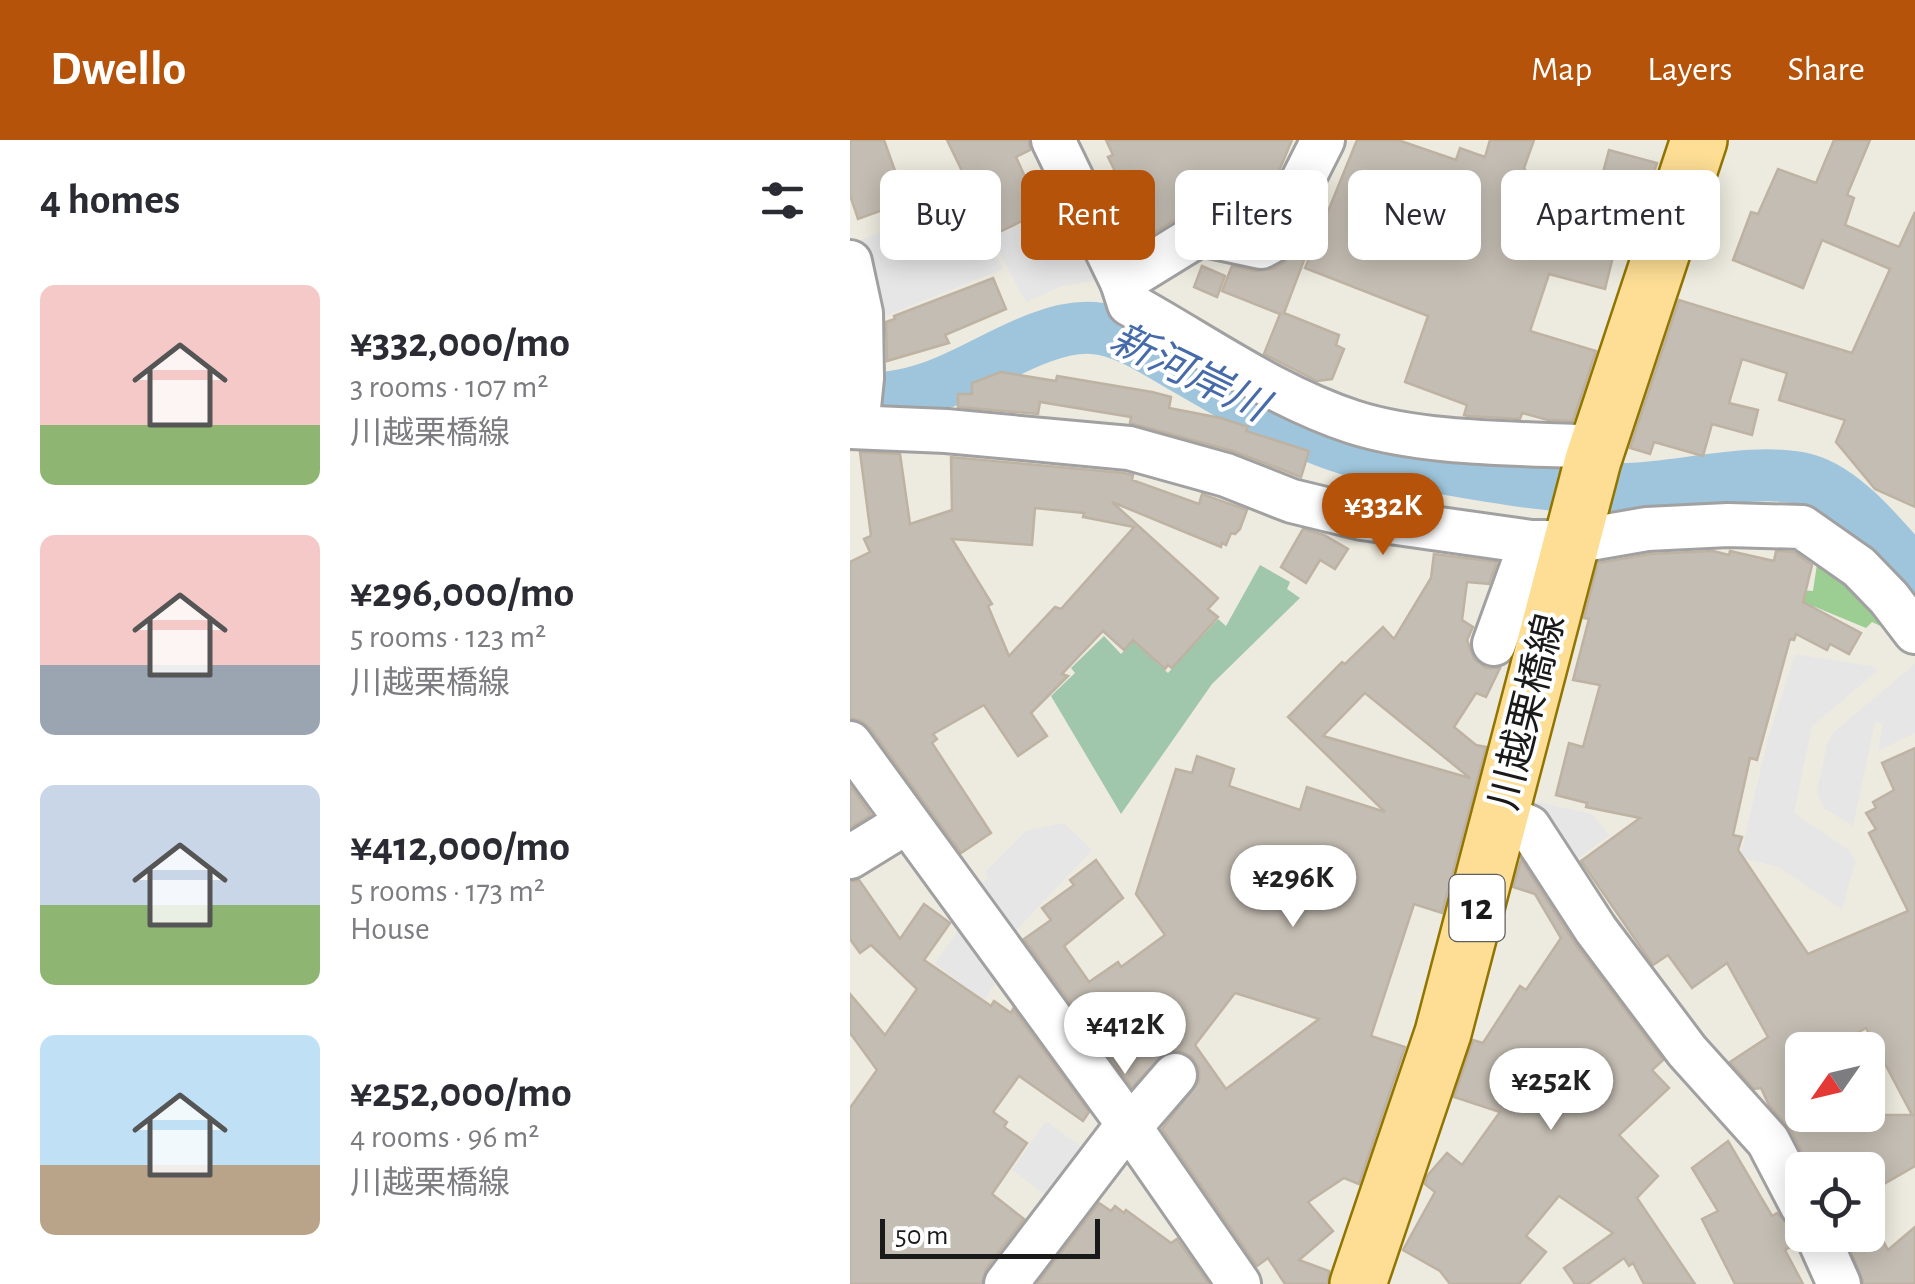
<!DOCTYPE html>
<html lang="en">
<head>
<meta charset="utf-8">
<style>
	body { margin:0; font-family:"Alegreya Sans","Noto Sans JP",sans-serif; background:#f7f7f7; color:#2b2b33; height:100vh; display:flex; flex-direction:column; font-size:38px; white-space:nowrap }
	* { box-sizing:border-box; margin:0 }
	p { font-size:32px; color:#7c7c81 }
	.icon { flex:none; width:55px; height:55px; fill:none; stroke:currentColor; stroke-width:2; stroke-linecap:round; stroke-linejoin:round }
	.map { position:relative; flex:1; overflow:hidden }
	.sheet { display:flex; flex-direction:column; background:#fff; width:850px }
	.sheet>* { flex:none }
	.hud { position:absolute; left:30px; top:30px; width:885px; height:90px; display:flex; gap:20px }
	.needle { width:65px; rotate:236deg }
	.controls { position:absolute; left:935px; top:892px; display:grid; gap:20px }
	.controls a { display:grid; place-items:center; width:100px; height:100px; border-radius:15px; background:#fff; box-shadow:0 5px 25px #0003; font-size:50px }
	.scale { position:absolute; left:30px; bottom:25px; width:220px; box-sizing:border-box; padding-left:10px; border:5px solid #1a1a1a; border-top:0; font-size:28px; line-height:35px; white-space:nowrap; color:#1a1a1a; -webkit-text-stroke:8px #fff; paint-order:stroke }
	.price { position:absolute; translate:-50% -85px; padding:0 22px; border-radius:35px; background:#fff; color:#222; font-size:32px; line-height:65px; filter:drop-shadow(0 2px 5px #0008) }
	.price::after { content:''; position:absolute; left:50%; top:60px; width:30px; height:22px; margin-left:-15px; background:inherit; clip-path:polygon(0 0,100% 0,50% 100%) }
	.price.selected { background:#b45309; color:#fff }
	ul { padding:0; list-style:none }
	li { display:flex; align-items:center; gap:30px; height:250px; padding:0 40px }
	li span { display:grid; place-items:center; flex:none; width:280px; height:200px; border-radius:15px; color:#555 }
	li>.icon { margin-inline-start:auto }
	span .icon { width:120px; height:120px; fill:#fffc; stroke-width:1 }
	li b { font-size:42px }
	h2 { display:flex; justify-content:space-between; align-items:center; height:120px; padding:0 40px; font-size:42px }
	.tag { padding:0 35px; border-radius:15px; background:#fff; box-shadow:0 5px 25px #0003; font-size:35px; line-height:90px }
	.tag.selected { background:#b45309; color:#fff }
	header { display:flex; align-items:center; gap:60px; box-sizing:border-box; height:140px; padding:0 50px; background:#b45309; color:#fff }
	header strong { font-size:48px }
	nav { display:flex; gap:55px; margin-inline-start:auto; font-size:35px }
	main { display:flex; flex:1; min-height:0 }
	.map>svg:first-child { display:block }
	.forest { fill:#9ccd93 }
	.cemetery { fill:#a0c6ab }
	.parking { fill:#e6e6e6 }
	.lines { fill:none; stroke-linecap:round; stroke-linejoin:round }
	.river { stroke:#9ec5dc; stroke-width:52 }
	.building { fill:#c4bdb3; stroke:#beb2a2; stroke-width:2.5; fill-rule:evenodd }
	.minor-casing { stroke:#a1a1a1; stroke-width:48 }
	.major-casing { stroke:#917500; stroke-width:60 }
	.minor { stroke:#fff; stroke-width:42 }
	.major { stroke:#fdde94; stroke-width:55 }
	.labels { text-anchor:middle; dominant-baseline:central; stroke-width:8; stroke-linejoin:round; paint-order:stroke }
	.shield { fill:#fff; stroke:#5f5f5f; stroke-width:2.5 }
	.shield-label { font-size:38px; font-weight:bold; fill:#1a1a1a }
	.street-label { font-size:40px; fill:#1a1a1a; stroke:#fff }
	.water-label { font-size:42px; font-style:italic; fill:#476baa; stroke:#fff }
</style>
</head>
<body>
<header>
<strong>Dwello</strong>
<nav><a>Map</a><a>Layers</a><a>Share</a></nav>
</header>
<main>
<section class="sheet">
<h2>4 homes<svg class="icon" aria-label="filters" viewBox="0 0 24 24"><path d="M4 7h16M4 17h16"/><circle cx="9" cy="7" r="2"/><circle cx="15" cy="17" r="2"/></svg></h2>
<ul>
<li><span style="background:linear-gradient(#f6c9c9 70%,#8fb573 0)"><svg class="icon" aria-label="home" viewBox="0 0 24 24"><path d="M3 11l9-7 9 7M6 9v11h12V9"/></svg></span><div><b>¥332,000/mo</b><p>3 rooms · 107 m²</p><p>川越栗橋線</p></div></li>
<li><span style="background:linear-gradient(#f6c9c9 65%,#9aa5b1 0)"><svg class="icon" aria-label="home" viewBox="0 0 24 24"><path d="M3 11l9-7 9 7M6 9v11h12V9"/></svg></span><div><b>¥296,000/mo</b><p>5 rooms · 123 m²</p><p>川越栗橋線</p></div></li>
<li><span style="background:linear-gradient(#c9d6e8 60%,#8fb573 0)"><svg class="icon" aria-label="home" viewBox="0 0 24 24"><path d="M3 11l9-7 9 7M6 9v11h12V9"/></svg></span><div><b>¥412,000/mo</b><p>5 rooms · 173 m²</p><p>House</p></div></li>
<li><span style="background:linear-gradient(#bfe0f5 65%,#b9a48a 0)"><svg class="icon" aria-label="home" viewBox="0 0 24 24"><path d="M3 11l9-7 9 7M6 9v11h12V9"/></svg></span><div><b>¥252,000/mo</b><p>4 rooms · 96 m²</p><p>川越栗橋線</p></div></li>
</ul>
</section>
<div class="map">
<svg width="1065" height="1144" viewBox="0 0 1065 1144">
	<rect width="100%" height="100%" fill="#edeadf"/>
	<path class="forest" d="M971 423 987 431 1039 485 1035 488 1022 482 1016 488 963 466 959 480 948 450 963 451 967 424Z"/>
	<path class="cemetery" d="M410 425 440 442 437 449 450 458 362 544 271 674 201 556 225 533 221 528 254 496 271 514 283 501 318 533 368 479 376 486Z"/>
	<g class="parking">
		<path d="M120 57 153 129 20 182 3 103Z"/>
		<path d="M220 63 249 140 212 146 176 162 141 98Z"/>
		<path d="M945 514 1025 527 1026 532 962 586 944 673 1000 711 1005 722 992 769 928 727 890 717 918 599Z"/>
		<path d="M1065 524V593L1028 611 1033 583 1025 582 1003 686 974 668 967 653 977 604 984 592Z"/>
		<path d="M683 661 742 674 759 696 714 728 678 675Z"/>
		<path d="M214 683 242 710 157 800 120 751 138 738 135 732 176 691Z"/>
		<path d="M117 778 155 828 134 860 85 824Z"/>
		<path d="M196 981 241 1014 204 1061 162 1030Z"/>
	</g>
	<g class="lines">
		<path class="river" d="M0 260C28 260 54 257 82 247 130 231 192 184 243 188 276 190 310 215 339 231 396 264 465 306 530 317 611 331 695 349 777 349 831 348 907 326 958 340 997 351 1038 404 1065 434"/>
	</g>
	<g class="building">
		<path d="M0 0H34L53 53 49 54 52 63 8 79 0 55Z"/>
		<path d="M97 0H178L180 10 166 17 191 72 143 95Z"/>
		<path d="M256 0H442L426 38H416L412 65 384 76 355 70 338 72 297 97 258 17 263 15Z"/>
		<path d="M507 0H548L606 20 610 8 635 17 640 0H684L674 28 690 56 706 49 711 59 744 66 759 10 807 23 783 99 768 96 755 149 699 134 680 191 746 211 723 281 698 280 672 273 670 279 618 276 614 275 617 265 555 242 578 176 455 128Z"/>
		<path d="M984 0H1020L997 55 1004 58 995 85 1049 107 1065 72V367L1025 349 986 302 995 280 929 260 937 233 892 219 879 263 908 270 902 295 862 284 853 316 804 302 800 314 780 308 829 160 1002 213 1040 129 972 100 953 148 883 120 901 72 908 74 928 29 966 43Z"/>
		<path d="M449 102 459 107 434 173 489 195 486 205 494 209 482 239 467 241 414 214 430 174 372 151 382 126 406 131 423 129 435 122Z"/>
		<path d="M352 126 375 136 367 157 344 147Z"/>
		<path d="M143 138 156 169 95 195 99 203 37 221 36 182 45 179 44 176Z"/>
		<path d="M151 232 206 241 207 236 302 252 321 257 319 268 371 278 398 287 396 291 459 311 451 337 383 311 280 283 281 277 190 262 188 274 108 267V254H122V243Z"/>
		<path d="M10 312 50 314 60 384 102 370 101 317 274 333 283 335 282 340 349 364 352 354 397 370 390 389 385 394 381 393 376 405 372 403 371 407 262 362 368 458 358 469 368 477 322 528 318 525 315 529 283 500 274 510 253 491 212 534 218 536 181 573 197 596 168 616 134 565 83 594 87 599 82 603 141 693 111 713 20 588 11 581 0 578V422L20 412 14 399 21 396ZM185 368 234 373 233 377 284 387 211 469 205 467 159 516 138 466 142 464 102 399 182 405Z"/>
		<path d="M453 389 474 395 498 409 485 429 470 420 456 443 431 427Z"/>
		<path d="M863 411 879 415 880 411 924 421 926 411 944 412 962 425 953 462 1011 493 999 514 980 504 977 510 946 494 944 500 940 499 907 620 900 618 883 695 892 697 888 710 958 814 1058 771 1019 693 1026 689 1016 673 1026 668 1023 662 1044 650 1032 623 1065 608V1026L1018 1053V1030H961L940 989 919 965 911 948 904 949 880 922 918 897 877 823 842 848 818 815 803 825 731 721 790 678 736 667 737 663 706 655 719 603 733 607 750 545 723 540 739 479 734 478 748 423 800 414ZM1016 888 1062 975H952V910H977Z"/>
		<path d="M584 414 647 422 639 444 617 442 612 480 623 487 617 500 624 519 636 528H650L636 557 626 553 604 587 626 605 636 607 592 773 564 764 521 896 555 907 509 1044 494 1038 458 1062 483 1091 449 1120 479 1131 478 1144H435L418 1118 407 1126 312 989 349 941V928L342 917 331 911 316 912 282 947 174 799 201 780 192 768 224 745 220 740 246 720 273 758 214 806 239 842 268 822 271 827 315 795 286 754 326 629 342 633 347 616 384 629 379 646 450 670 457 647 535 672 438 577 492 522 495 524 533 487 544 499 581 438ZM515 553 620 638 473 596ZM385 853 469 879 376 949 345 905Z"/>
		<path d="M0 645 21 675 0 688Z"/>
		<path d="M671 720 726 805 813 920 802 930 819 948 769 995 808 1036 787 1058 845 1144H794L783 1123 779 1126 774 1118 738 1144H725L714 1128 763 1093 709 1056 676 1096 696 1112 669 1144H600L590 1131 553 1110 585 1052 575 1044 577 1036 597 1013 612 1025 650 972 604 957 623 900 633 903 670 846 676 850 711 798 685 754 663 747Z"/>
		<path d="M9 740 50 799 74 764 100 783 74 820 141 866 144 861 161 873 163 869 239 972 233 981 169 936 143 972 157 982 154 987 177 1003 142 1054 174 1079 136 1129 132 1144H0V968L27 930 0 893V854L35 895 67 849 21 805 10 813 0 799V742Z"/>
		<path d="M878 1001 922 1076 927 1073 943 1089 944 1105 935 1110 953 1144H885L852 1079 868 1071 842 1028Z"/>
		<path d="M249 1063 261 1071 265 1066 274 1073 276 1070 321 1103 327 1099 359 1144H187Z"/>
		<path d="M1065 1087V1144H1014L994 1095H1030L1038 1110Z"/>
	</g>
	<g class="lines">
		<defs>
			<g id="minor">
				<path d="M203 0 272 142"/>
				<path d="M473 0 422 101 411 107 350 94 272 142 279 164C352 204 423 256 503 282 574 305 672 303 747 307"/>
				<path d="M0 122 11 173 12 238 7 287"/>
				<path d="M0 287 96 291 279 308 376 335 442 361 512 378 681 402H722L797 389 878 385 952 387 1009 427 1039 458 1065 492"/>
				<path d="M644 504 681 402"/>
				<path d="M0 603 278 984 389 1144"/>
				<path d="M652 675 679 687 746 790 837 911 918 1001 952 1066"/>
				<path d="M0 717 57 682"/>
				<path d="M280 987 325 935"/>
				<path d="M967 1095 989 1144"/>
				<path d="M156 1144 278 984"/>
			</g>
			<path id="major" d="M508 1144 593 893 743 320 849 0"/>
		</defs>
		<use href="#minor" class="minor-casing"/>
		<use href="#major" class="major-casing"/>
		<use href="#minor" class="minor"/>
		<use href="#major" class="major"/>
	</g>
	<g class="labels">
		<rect class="shield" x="599.5" y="735" width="55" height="66" rx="8"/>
		<g class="shield-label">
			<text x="627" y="768">12</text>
		</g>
		<g class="street-label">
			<text transform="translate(678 572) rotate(-76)">川越栗橋線</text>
		</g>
		<g class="water-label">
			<text transform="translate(339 233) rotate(26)">新河岸川</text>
		</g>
	</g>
</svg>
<div class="controls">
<a><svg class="needle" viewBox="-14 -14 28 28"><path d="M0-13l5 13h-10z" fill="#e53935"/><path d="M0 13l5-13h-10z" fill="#7c7c81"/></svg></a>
<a><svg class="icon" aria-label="locate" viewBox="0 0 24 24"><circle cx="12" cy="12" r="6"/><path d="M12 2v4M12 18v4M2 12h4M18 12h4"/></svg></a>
</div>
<div class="scale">50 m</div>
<b class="price selected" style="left:533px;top:418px">¥332K</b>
<b class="price" style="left:443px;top:790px">¥296K</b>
<b class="price" style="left:275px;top:937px">¥412K</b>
<b class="price" style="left:701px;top:993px">¥252K</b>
<div class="hud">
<a class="tag">Buy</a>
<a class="tag selected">Rent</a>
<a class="tag">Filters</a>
<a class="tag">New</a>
<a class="tag">Apartment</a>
</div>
</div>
</main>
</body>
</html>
